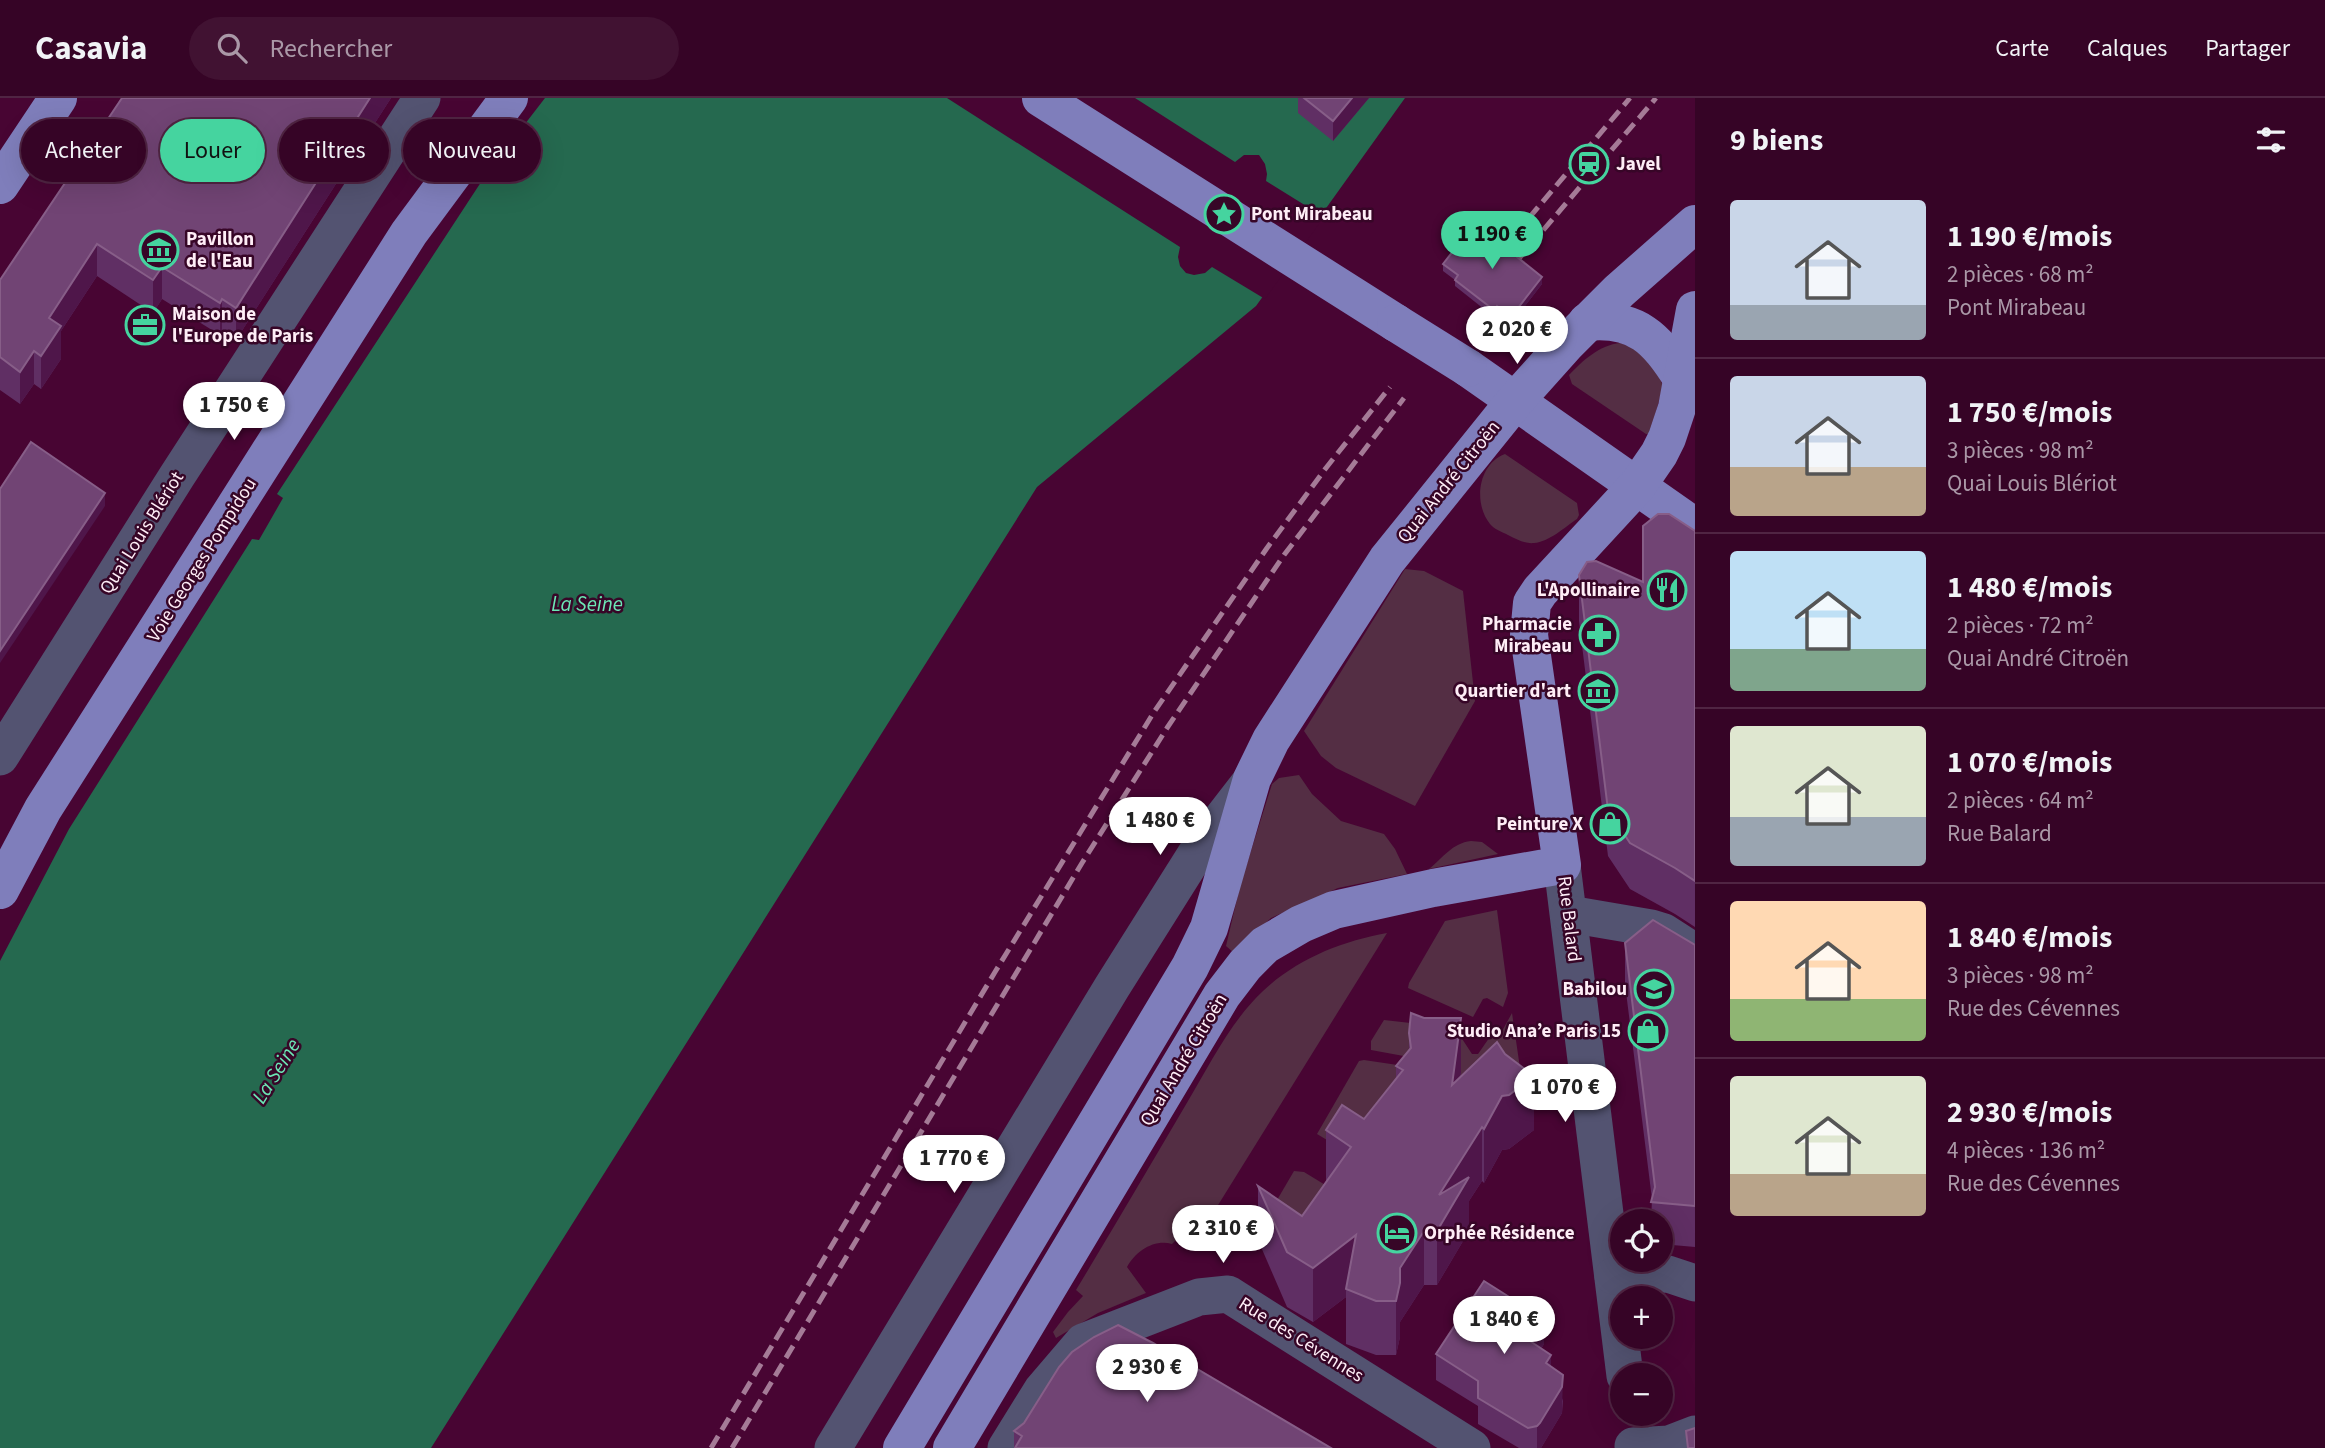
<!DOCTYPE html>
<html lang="fr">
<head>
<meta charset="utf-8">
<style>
	body { margin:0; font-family:"Source Sans 3",sans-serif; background:#411232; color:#f1f3f6; height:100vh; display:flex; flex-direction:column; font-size:26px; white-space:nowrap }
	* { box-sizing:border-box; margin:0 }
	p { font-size:23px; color:#aa98a7 }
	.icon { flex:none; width:38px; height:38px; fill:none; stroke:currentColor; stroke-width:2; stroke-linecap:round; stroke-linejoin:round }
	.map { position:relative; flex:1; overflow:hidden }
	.drawer { display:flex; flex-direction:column; background:#360426; width:630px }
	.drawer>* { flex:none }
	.top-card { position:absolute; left:21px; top:21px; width:665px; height:63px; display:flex; gap:14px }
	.tools { position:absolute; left:1610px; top:1111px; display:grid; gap:14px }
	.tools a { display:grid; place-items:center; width:63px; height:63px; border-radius:50%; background:#360426; box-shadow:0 7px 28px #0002,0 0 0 2px #502543; font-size:35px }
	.price { position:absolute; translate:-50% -60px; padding:0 16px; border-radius:24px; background:#fff; color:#222; font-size:23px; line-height:46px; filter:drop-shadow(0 2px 4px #0008) }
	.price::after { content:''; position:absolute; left:50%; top:42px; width:21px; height:16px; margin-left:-10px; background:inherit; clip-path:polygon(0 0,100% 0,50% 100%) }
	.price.current { background:#45d49f; color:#111 }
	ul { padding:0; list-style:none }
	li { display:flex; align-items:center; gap:21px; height:175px; padding:0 35px }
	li+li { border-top:2px solid #502543 }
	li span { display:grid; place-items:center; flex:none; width:196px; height:140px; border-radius:7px; color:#555 }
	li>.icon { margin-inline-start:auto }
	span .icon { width:84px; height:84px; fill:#fffc; stroke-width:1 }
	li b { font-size:30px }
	h2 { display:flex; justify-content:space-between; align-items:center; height:84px; padding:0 35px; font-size:30px }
	.chip { padding:0 24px; border-radius:32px; background:#360426; box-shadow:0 7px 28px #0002,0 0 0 2px #502543; font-size:24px; line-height:63px }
	.chip.current { background:#45d49f; color:#111 }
	header { display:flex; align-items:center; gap:42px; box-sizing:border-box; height:98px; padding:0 35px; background:#360426; border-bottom:2px solid #502543 }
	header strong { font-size:33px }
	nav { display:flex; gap:38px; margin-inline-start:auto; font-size:24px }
	.search { width:490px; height:63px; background:#411232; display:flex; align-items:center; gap:18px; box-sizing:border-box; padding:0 24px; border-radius:38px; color:#aa98a7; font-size:26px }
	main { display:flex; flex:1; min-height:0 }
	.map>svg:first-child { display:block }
	.green { fill:#542e44 }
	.water { fill:#25694f }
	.pier { fill:#480533 }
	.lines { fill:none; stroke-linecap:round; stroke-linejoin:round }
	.minor { stroke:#535371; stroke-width:37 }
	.major { stroke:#7f7ebb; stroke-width:38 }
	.rail { stroke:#a57b97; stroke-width:5; stroke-dasharray:14 7; stroke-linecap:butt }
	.major-bridge { stroke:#7f7ebb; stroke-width:38 }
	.wall { fill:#602f64 }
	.shaded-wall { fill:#4f164a }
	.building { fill:#714474; stroke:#875e88; stroke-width:2 }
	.labels { text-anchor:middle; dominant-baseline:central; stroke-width:5; stroke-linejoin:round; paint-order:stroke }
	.poi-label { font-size:19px; font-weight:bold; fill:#feedf6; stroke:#370627; text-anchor:end }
	.street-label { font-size:19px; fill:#feedf6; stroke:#370627 }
	.water-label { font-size:21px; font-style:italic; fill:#6ce7b5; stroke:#370627 }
</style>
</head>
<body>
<header>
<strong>Casavia</strong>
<div class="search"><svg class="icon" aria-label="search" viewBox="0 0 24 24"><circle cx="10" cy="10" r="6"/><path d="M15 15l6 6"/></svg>Rechercher</div>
<nav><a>Carte</a><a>Calques</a><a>Partager</a></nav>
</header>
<main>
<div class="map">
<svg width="1695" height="1350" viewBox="0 0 1695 1350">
	<rect width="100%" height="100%" fill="#480533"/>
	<g class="green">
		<path d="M1620 245 1649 256 1663 288 1650 336H1646L1572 286 1569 277C1583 262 1600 247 1620 245Z"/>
		<path d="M1505 356 1577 405 1579 417 1577 421C1565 429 1549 444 1534 445 1525 446 1516 441 1508 437 1502 434 1494 431 1490 426 1473 405 1478 366 1505 356Z"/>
		<path d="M1405 471 1424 473 1463 493 1475 603 1415 708 1336 670 1321 658 1304 633Z"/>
		<path d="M1299 677 1312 696 1341 723 1384 736 1395 751 1407 776 1338 790 1271 820 1234 855 1226 848 1240 788 1272 686 1279 680Z"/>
		<path d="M1471 743 1482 744 1498 756 1429 771C1443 760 1452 745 1471 743Z"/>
		<path d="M1497 812 1508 895 1503 909 1487 900 1483 901 1473 919 1408 890 1409 885 1445 823Z"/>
		<path d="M1387 835 1192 1149 1178 1140 1172 1146C1154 1141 1136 1153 1127 1169L1146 1195 1098 1215 1056 1240 1053 1234 1068 1214 1083 1198 1076 1192C1114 1129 1151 1066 1188 1003 1210 966 1231 923 1263 893 1297 861 1342 843 1387 835Z"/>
		<path d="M1512 915 1529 1032 1464 980 1425 973 1420 961 1371 952V943L1384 922 1455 930 1472 956H1478L1494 933 1501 935Z"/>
		<path d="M1364 962 1411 969 1370 1068 1317 1036 1359 963Z"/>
		<path d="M1294 1073 1304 1074 1345 1099 1332 1121 1263 1126Z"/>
	</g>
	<path class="water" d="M545 0H1405L1256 208 1037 389 431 1350H0V863L69 731 252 441 259 442 283 400 277 396 485 78Z"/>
	<path class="pier" d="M947 0H1135L1235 64 1244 57H1259L1265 66 1267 76 1266 83 1324 119 1265 201 1212 169 1205 175 1194 177 1186 175 1180 168 1178 159 1180 149Z"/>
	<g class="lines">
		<g class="minor">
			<path d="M0 659 177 378 422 0"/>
			<path d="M1562 767 1625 1278"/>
			<path d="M1569 816 1651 830 1664 834 1695 854"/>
			<path d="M1613 1178 1668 1176 1695 1185"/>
			<path d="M1633 1348 1669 1346 1695 1336"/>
			<path d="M833 1350 1112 889 1202 746 1250 684"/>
			<path d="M1006 1350 1042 1292 1083 1244 1199 1199 1228 1196 1472 1350"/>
		</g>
		<g class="major">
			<path d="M1041 0 1396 225"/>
			<path d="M0 87 58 0"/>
			<path d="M1587 224C1636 219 1658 241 1682 281"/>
			<path d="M1468 270 1695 429"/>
			<path d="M0 792 43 711 409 135 509 0"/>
			<path d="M902 1350 1190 869 1209 830 1252 681 1271 642 1387 462 1515 303 1566 246 1619 193 1695 126"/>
			<path d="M952 1350 1222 897 1245 867 1265 847 1301 826 1334 812 1433 790 1562 767 1529 537 1532 505 1540 493 1637 388 1659 356 1667 340 1677 310 1695 212"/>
		</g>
		<g class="rail">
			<path d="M1502 152 1630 0"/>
			<path d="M1516 164 1656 0"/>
			<path d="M711 1350 995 874 1154 614 1267 450 1326 370 1390 289"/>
			<path d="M732 1350 1082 765 1167 630 1284 457 1404 300"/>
		</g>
		<path class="major-bridge" d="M1396 225 1468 270"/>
	</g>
	<g class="wall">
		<path d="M122 0H391L236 242 222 233 220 237 162 201 153 215 97 178 61 233V261L41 291 34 286 20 306 0 292V182Z"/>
		<path d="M1298 0H1369L1333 43 1298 15Z"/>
		<path d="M1443 166 1542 186 1511 226 1497 215 1494 219 1455 188V182L1443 173Z"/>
		<path d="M1695 433V829L1675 816 1630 791 1608 758 1579 523V477L1643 484Z"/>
		<path d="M1625 845 1695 847V1149L1661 1146V1124H1651L1652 1101 1625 886Z"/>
		<path d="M1409 935 1461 974 1460 979 1534 1032 1509 1051 1502 1052 1484 1085 1482 1083 1469 1103V1133L1437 1187H1424L1400 1224V1239L1396 1257H1376L1346 1246V1199L1313 1224 1287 1209 1258 1142V1088L1302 1118 1326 1085V1032L1364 1021 1396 981V968L1409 953Z"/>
		<path d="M1544 1246 1541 1251 1551 1269 1563 1303 1562 1315 1541 1350H1519L1478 1326V1308L1436 1282V1256Z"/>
		<path d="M1014 1333 1331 1350H1014Z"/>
	</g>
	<g class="shaded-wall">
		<path d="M370 0H391L236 242V210Z"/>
		<path d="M1352 0H1369L1333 43V23Z"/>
		<path d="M97 146V178L61 233V261L41 291V258L49 220Z"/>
		<path d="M162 169V201L153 215V182Z"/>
		<path d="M1542 179V186L1511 226V219Z"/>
		<path d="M222 201V233L220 237V205Z"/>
		<path d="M1497 208V215L1494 219V212Z"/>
		<path d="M34 253V286L20 306V274Z"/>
		<path d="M105 395V408L0 565V553Z"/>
		<path d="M1461 920V974L1452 1041V987Z"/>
		<path d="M1534 978V1032L1509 1051 1502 1052 1484 1085V1031L1502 998Z"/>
		<path d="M1482 1029V1083L1469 1103V1133L1437 1187V1133L1439 1097Z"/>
		<path d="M1424 1133V1187L1400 1224V1239L1396 1257V1203L1400 1170Z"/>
		<path d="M1356 1137 1346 1191V1199L1313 1224V1170Z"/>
		<path d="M1544 1221V1246L1530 1269V1243Z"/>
		<path d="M1551 1257V1282L1546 1265Z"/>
		<path d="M1563 1277 1562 1315 1541 1350H1537V1328Z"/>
	</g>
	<g class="building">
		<path d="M122 0H370L236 210 222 201 220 205 162 169 153 182 97 146 49 220 61 228 41 258 34 253 20 274 0 259V182Z"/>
		<path d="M1304 0H1352L1333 23Z"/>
		<path d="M1475 125 1542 179 1511 219 1497 208 1494 212 1455 182 1458 177 1443 166Z"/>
		<path d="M31 344 105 395 0 553V391Z"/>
		<path d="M1658 416H1669L1695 433V783L1675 770 1630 745 1608 712 1579 477 1587 464 1596 463 1643 484V428Z"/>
		<path d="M1653 822 1695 847V1108L1651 1104 1655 1089 1625 845Z"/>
		<path d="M1411 915 1424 920H1461L1452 987 1497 944 1505 956 1534 978 1509 997 1502 998 1484 1031 1482 1029 1439 1097 1469 1079 1437 1133H1424L1400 1170V1185L1396 1203H1376L1346 1191 1356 1137 1313 1170 1287 1154 1258 1088 1302 1118 1351 1049 1326 1032 1342 1007 1364 1021 1403 972 1396 968 1411 950 1409 935Z"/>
		<path d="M1484 1183 1544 1221 1530 1243 1551 1257 1546 1265 1563 1277 1562 1289 1540 1325 1537 1328 1528 1330 1478 1300V1283L1436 1256Z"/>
		<path d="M1118 1227 1153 1245 1331 1350H1015L1022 1338 1014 1333 1024 1325 1059 1269 1072 1254 1094 1239Z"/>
		<path d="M1695 1330V1350H1688L1686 1333Z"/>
	</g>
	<defs>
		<symbol id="station-ring" viewBox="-11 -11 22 22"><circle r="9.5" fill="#370627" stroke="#45d49f" stroke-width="1.5"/><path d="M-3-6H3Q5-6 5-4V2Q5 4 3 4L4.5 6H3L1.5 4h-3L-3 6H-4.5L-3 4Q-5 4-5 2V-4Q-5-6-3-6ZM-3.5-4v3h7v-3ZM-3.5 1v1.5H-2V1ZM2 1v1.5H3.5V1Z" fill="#45d49f"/></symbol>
		<symbol id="sight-ring" viewBox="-11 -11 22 22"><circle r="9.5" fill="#370627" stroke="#45d49f" stroke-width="1.5"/><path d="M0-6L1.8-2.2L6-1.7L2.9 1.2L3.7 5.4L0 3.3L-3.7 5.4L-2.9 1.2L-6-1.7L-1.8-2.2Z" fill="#45d49f"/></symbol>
		<symbol id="museum-ring" viewBox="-11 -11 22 22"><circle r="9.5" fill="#370627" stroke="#45d49f" stroke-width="1.5"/><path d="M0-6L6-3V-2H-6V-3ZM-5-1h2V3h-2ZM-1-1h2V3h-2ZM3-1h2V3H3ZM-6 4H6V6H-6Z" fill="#45d49f"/></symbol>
		<symbol id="office-ring" viewBox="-11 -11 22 22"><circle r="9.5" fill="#370627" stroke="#45d49f" stroke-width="1.5"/><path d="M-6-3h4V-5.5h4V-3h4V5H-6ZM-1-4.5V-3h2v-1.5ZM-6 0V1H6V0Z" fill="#45d49f"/></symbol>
		<symbol id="restaurant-ring" viewBox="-11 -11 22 22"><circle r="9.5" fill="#370627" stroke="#45d49f" stroke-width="1.5"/><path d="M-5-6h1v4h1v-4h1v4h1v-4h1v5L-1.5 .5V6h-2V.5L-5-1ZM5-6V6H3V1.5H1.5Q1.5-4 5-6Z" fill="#45d49f"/></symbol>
		<symbol id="pharmacy-ring" viewBox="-11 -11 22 22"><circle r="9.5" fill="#370627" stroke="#45d49f" stroke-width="1.5"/><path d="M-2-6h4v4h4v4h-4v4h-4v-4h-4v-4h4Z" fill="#45d49f"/></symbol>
		<symbol id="shop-ring" viewBox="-11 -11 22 22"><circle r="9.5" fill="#370627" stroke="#45d49f" stroke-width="1.5"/><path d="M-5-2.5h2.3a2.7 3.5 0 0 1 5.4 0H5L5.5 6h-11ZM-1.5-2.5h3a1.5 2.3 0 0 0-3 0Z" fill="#45d49f"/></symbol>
		<symbol id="school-ring" viewBox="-11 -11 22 22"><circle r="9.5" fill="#370627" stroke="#45d49f" stroke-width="1.5"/><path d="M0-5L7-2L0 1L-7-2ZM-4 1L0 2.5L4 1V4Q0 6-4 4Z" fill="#45d49f"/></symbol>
		<symbol id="hotel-ring" viewBox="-11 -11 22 22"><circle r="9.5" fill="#370627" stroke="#45d49f" stroke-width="1.5"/><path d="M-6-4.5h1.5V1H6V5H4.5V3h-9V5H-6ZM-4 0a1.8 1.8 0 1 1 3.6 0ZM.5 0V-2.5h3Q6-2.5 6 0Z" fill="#45d49f"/></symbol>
	</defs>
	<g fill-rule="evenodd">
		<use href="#station-ring" x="1567" y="44" width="44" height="44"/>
		<use href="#sight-ring" x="1202" y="94" width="44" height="44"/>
		<use href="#museum-ring" x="137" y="130" width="44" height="44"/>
		<use href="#office-ring" x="123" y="205" width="44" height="44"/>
		<use href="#restaurant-ring" x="1645" y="470" width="44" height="44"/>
		<use href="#pharmacy-ring" x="1577" y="515" width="44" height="44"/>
		<use href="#museum-ring" x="1576" y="571" width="44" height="44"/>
		<use href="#shop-ring" x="1588" y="704" width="44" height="44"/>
		<use href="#school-ring" x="1632" y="869" width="44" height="44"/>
		<use href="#shop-ring" x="1626" y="911" width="44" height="44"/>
		<use href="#hotel-ring" x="1375" y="1113" width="44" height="44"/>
	</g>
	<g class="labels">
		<g class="poi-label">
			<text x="1616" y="66" text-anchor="start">Javel</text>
			<text x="1251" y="116" text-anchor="start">Pont Mirabeau</text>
			<text x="186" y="141" text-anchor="start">Pavillon<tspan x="186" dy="22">de l'Eau</tspan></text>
			<text x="172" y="216" text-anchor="start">Maison de<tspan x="172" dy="22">l'Europe de Paris</tspan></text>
			<text x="1640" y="492">L'Apollinaire</text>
			<text x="1572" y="526">Pharmacie<tspan x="1572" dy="22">Mirabeau</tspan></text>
			<text x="1571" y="593">Quartier d'art</text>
			<text x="1583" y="726">Peinture X</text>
			<text x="1627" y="891">Babilou</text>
			<text x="1621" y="933">Studio Ana’e Paris 15</text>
			<text x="1424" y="1135" text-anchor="start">Orphée Résidence</text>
		</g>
		<g class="street-label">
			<text transform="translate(1449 384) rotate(-51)">Quai André Citroën</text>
			<text transform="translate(142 435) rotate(-58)">Quai Louis Blériot</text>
			<text transform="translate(202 462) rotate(-58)">Voie Georges Pompidou</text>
			<text transform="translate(1569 821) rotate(83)">Rue Balard</text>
			<text transform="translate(1184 962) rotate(-59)">Quai André Citroën</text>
			<text transform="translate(1301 1242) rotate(32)">Rue des Cévennes</text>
		</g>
		<g class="water-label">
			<text x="587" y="506">La Seine</text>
			<text transform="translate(276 973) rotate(-58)">La Seine</text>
		</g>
	</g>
</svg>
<div class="tools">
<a><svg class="icon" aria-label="locate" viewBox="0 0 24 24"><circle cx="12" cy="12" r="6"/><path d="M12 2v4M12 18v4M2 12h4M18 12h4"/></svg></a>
<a>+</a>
<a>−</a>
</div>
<b class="price current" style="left:1492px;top:173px">1 190 €</b>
<b class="price" style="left:1517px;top:268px">2 020 €</b>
<b class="price" style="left:234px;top:344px">1 750 €</b>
<b class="price" style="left:1160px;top:759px">1 480 €</b>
<b class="price" style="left:1565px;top:1026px">1 070 €</b>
<b class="price" style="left:954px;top:1097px">1 770 €</b>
<b class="price" style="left:1223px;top:1167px">2 310 €</b>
<b class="price" style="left:1504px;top:1258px">1 840 €</b>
<b class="price" style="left:1147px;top:1306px">2 930 €</b>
<div class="top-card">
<a class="chip">Acheter</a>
<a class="chip current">Louer</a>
<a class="chip">Filtres</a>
<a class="chip">Nouveau</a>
</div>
</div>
<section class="drawer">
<h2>9 biens<svg class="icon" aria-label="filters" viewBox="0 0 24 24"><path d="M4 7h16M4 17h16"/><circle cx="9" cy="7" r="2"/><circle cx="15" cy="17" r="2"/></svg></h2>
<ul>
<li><span style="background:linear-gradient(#c9d6e8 75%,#9aa5b1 0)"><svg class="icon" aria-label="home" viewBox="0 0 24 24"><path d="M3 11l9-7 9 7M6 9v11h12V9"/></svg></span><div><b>1 190 €/mois</b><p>2 pièces · 68 m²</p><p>Pont Mirabeau</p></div></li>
<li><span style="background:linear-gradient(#c9d6e8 65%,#b9a48a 0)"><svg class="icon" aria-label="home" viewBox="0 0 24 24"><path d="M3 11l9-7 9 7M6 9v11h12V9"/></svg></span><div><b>1 750 €/mois</b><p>3 pièces · 98 m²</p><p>Quai Louis Blériot</p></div></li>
<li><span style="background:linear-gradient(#bfe0f5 70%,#7fa58c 0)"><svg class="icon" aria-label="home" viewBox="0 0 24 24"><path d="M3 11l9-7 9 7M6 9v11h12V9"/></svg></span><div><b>1 480 €/mois</b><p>2 pièces · 72 m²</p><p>Quai André Citroën</p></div></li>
<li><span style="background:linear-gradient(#dfe7d0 65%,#9aa5b1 0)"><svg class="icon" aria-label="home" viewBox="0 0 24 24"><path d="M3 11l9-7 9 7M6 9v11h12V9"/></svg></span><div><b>1 070 €/mois</b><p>2 pièces · 64 m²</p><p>Rue Balard</p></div></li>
<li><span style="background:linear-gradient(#ffd9b3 70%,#8fb573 0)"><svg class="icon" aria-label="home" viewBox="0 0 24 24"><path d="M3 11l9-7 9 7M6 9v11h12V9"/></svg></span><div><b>1 840 €/mois</b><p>3 pièces · 98 m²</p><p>Rue des Cévennes</p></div></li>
<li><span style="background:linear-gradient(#dfe7d0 70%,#b9a48a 0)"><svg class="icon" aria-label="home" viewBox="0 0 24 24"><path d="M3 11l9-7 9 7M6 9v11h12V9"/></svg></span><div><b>2 930 €/mois</b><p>4 pièces · 136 m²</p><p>Rue des Cévennes</p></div></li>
</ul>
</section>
</main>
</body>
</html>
